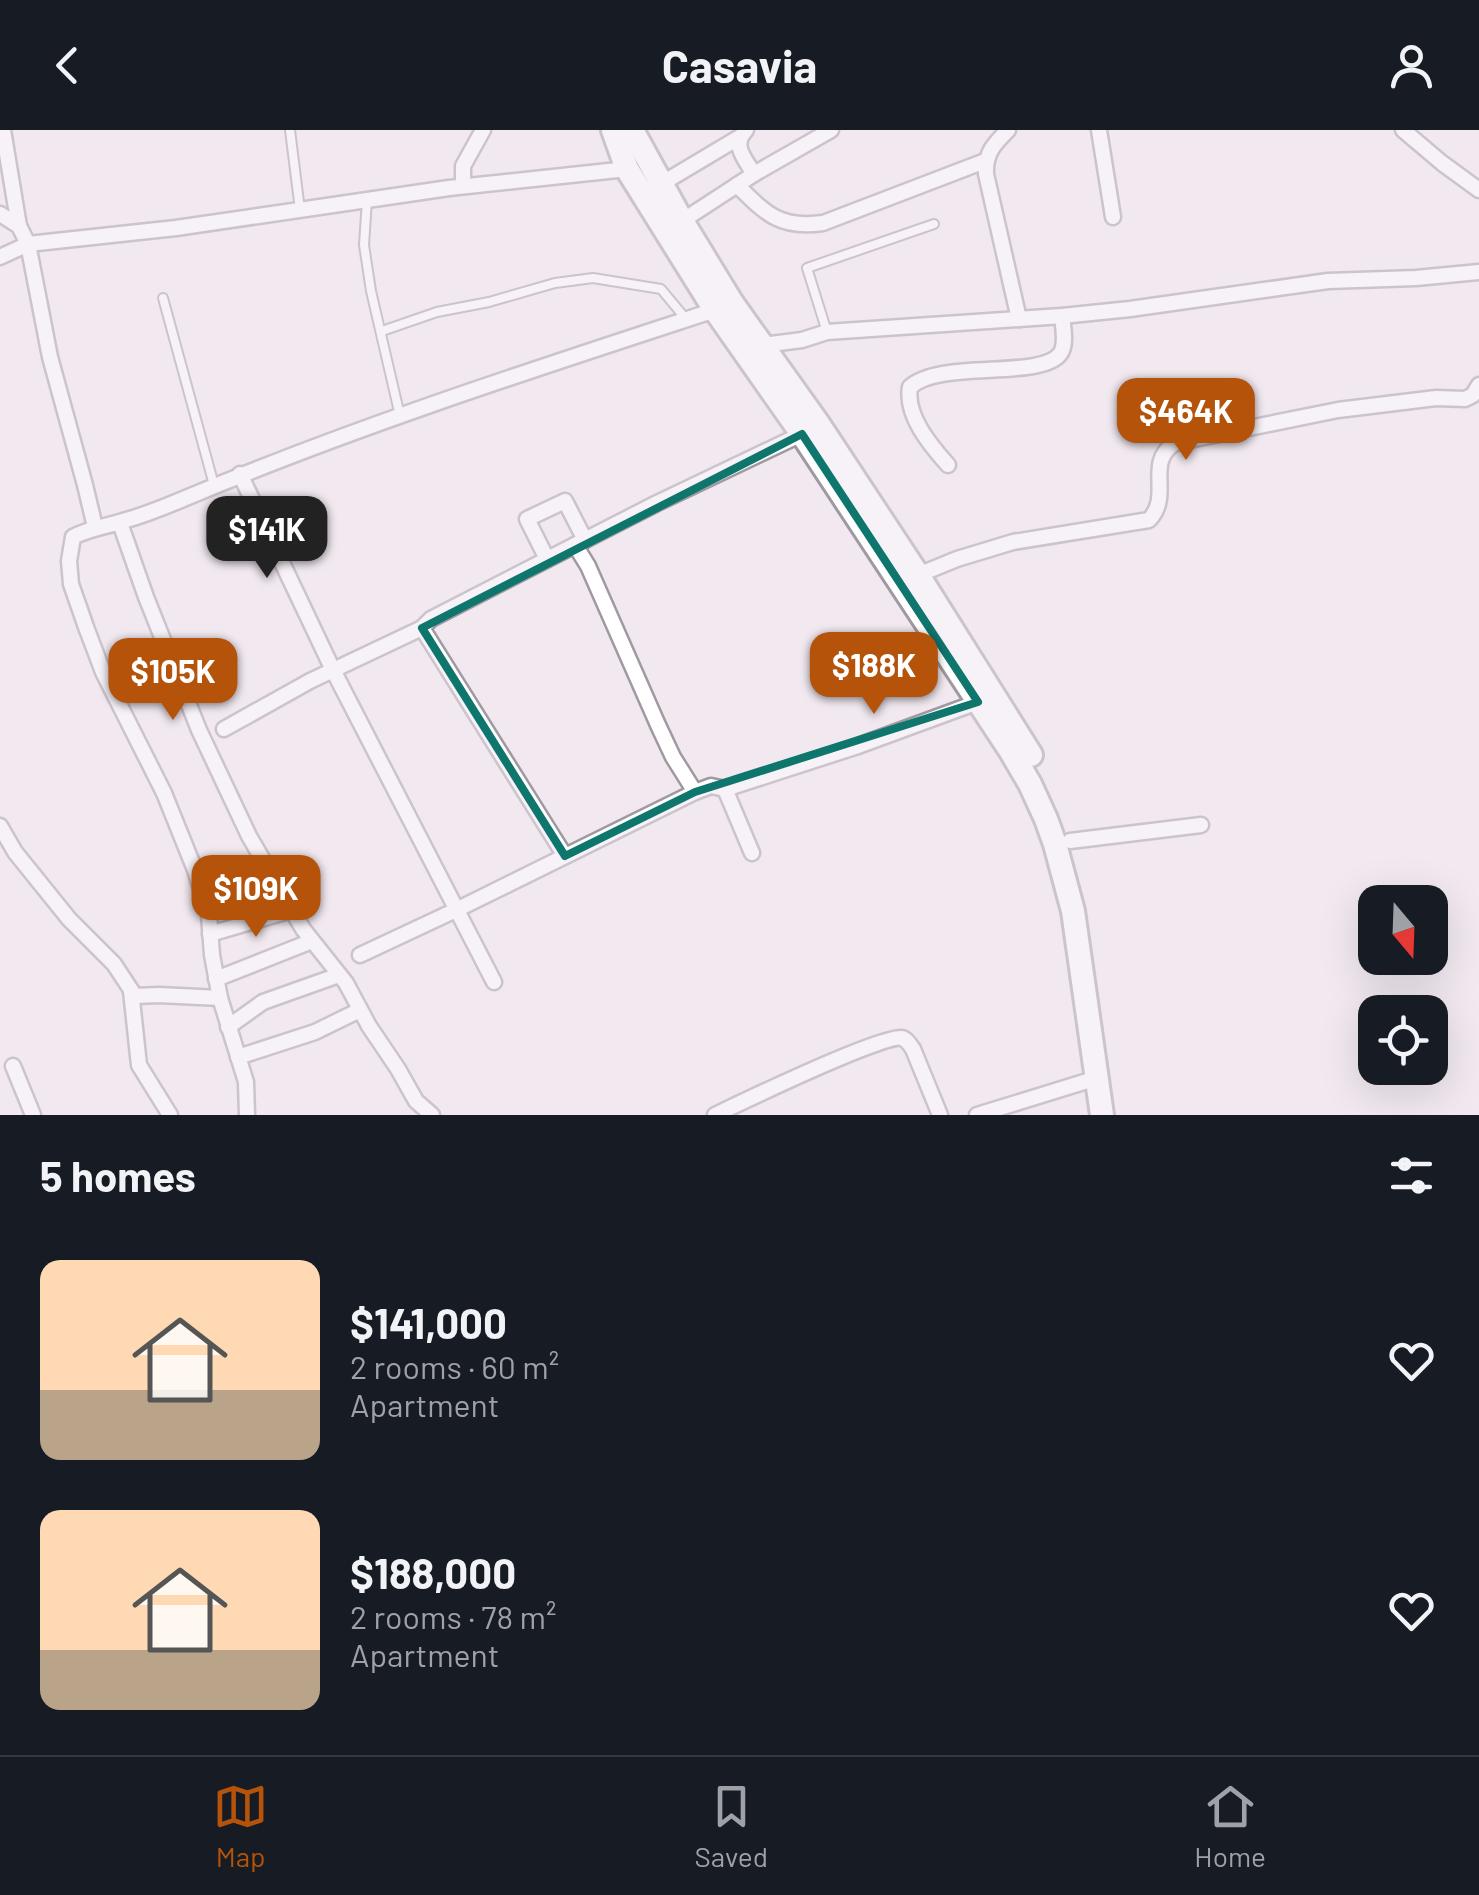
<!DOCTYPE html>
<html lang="en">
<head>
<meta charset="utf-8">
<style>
	body { margin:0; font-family:Barlow,sans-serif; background:#242831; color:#f1f3f6; height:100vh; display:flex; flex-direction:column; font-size:38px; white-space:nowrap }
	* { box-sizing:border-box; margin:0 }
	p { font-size:32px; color:#9ea1a6 }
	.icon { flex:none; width:55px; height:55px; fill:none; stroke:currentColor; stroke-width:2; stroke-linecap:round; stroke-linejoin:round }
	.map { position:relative; height:985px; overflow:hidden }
	.side { display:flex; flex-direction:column; background:#171b24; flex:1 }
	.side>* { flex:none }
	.needle { width:65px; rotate:161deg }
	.tools { position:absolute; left:1358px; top:755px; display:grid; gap:20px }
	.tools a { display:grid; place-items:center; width:90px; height:90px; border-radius:20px; background:#171b24; box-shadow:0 10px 40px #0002; font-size:50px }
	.price { position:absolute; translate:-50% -85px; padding:0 22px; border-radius:20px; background:#b45309; color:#fff; font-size:32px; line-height:65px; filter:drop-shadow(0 2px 5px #0008) }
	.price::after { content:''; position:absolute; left:50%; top:60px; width:30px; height:22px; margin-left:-15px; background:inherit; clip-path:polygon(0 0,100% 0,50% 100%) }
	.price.active { background:#222; color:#fff }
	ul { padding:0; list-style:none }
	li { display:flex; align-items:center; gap:30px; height:250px; padding:0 40px }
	li span { display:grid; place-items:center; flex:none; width:280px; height:200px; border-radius:20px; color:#555 }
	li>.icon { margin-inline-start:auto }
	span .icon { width:120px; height:120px; fill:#fffc; stroke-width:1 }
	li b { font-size:42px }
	h2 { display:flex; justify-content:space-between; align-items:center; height:120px; padding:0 40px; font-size:42px }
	header { display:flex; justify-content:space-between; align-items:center; height:130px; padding:0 40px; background:#171b24; font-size:45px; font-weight:700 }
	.tabs { display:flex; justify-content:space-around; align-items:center; height:140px; border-top:2px solid #363941; background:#171b24; font-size:28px; color:#9ea1a6 }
	.tabs a { display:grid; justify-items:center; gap:5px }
	.tabs .active { color:#b45309 }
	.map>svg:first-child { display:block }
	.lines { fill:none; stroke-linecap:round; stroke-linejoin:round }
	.service-casing { stroke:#a199a1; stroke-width:12 }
	.minor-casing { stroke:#a199a1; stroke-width:19 }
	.trunk-casing { stroke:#a199a1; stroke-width:28 }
	.service { stroke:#fff; stroke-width:8 }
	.minor { stroke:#fff; stroke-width:14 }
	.trunk { stroke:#fff; stroke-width:22 }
	.marked { fill:none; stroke:#0f766e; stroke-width:8; stroke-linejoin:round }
</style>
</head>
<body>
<header><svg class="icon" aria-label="back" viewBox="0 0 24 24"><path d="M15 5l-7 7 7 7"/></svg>Casavia<svg class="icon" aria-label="person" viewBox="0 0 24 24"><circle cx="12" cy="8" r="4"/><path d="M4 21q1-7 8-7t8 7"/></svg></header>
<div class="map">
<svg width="1479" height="985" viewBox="0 0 1479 985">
	<rect width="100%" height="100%" fill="#f1e8f0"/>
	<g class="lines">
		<defs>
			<g id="service">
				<path d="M290 0 300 80"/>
				<path d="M367 70 364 115 371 161 400 286"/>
				<path d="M163 168 214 355"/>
				<path d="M382 201 437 182 489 172 555 153 593 148 661 159 686 189"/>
				<path d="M827 202 807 138 934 94"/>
			</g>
			<g id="minor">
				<path d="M3 0 19 96"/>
				<path d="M746 0C731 15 745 29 754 44"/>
				<path d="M1008 0C994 14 985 23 986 44L1019 189"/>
				<path d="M1099 0 1113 87"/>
				<path d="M1403 0 1442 33 1479 60"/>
				<path d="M661 54 738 8"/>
				<path d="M737 55C766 84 780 99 823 93L985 31"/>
				<path d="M463 56V36L483 0"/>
				<path d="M0 84 19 96 28 114 50 227 85 355 95 397"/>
				<path d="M682 91 754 44 831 0"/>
				<path d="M0 127 28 114 176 98 449 58 627 39"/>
				<path d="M763 215 802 210 827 202 1062 186 1130 179 1328 151 1416 148 1479 142"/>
				<path d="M948 335C930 315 905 285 910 257 941 229 1040 250 1060 224 1067 215 1063 197 1062 186"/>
				<path d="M240 344 333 540 494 852"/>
				<path d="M120 393 146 467 199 600 249 706 303 799 346 853 369 896 398 939 416 971 432 985"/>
				<path d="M547 429 527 389 565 371 585 410"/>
				<path d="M918 445 957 429 1013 412 1149 390C1173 365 1144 333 1175 313L1338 280 1436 268 1465 269 1473 265 1479 255"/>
				<path d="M422 498 565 726"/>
				<path d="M224 599 310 551 422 498 431 489 575 415"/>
				<path d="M725 659 858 616 978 572"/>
				<path d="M695 662 673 627 658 595 588 436 575 415 657 373 802 304"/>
				<path d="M0 696 15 722 69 789 114 834 135 866 159 865 220 868"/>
				<path d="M1070 711 1201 695"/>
				<path d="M210 804 292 780"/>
				<path d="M360 825 456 780 695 662 711 656 725 659 752 723"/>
				<path d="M216 849 312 811"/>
				<path d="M131 861 139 935 170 985"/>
				<path d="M228 897 263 872 339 845"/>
				<path d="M238 927 315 902 360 880"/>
				<path d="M13 936 33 985"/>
				<path d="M247 985 246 952 220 868 212 825 209 785 195 740 164 663 103 542 86 497 71 454 69 431 73 407C90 398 105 397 123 391 145 385 167 376 188 367 360 295 538 238 715 180"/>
				<path d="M715 985C740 973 885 903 902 908 908 910 909 914 913 919L940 985"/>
				<path d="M977 985 1097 948"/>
			</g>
			<g id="trunk">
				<path d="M613 0 627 39 715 180 802 304 1010 620 1030 654 1046 689 1055 714 1073 781 1102 985"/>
				<path d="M632 0 682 91 732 173 819 295 918 445 1031 625"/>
			</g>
		</defs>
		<use href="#service" class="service-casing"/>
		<use href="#minor" class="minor-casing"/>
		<use href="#trunk" class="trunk-casing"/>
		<use href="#service" class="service"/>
		<use href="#minor" class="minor"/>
		<use href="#trunk" class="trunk"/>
	</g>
	<path d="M0 0H1479V985H0ZM802 304 978 572 695 662 565 726 422 498Z" fill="#f1e8f0" fill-opacity=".55" fill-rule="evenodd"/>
	<path class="marked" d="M802 304 978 572 695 662 565 726 422 498Z"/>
</svg>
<div class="tools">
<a><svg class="needle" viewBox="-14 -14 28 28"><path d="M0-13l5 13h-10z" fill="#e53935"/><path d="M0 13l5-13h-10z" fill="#9ea1a6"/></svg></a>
<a><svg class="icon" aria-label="locate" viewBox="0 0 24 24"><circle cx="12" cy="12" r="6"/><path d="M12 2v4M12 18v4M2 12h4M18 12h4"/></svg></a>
</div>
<b class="price" style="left:1186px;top:333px">$464K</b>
<b class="price active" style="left:267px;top:451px">$141K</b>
<b class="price" style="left:874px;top:587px">$188K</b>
<b class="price" style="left:173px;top:593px">$105K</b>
<b class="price" style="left:256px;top:810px">$109K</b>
</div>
<section class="side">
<h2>5 homes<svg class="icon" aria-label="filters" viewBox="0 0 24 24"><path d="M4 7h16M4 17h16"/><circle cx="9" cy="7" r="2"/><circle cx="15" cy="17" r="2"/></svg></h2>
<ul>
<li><span style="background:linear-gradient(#ffd9b3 65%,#b9a48a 0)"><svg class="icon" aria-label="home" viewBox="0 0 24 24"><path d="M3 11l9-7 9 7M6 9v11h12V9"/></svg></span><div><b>$141,000</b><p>2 rooms · 60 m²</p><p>Apartment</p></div><svg class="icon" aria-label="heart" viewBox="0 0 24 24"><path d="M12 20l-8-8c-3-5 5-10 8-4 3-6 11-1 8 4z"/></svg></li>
<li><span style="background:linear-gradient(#ffd9b3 70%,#b9a48a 0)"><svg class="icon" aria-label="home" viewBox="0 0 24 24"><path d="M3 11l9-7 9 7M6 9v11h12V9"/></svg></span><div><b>$188,000</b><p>2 rooms · 78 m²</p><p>Apartment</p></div><svg class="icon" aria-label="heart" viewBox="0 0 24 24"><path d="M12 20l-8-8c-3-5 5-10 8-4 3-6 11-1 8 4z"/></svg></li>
</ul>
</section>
<nav class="tabs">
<a class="active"><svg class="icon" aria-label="map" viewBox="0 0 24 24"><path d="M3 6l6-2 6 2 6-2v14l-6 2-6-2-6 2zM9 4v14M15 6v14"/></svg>Map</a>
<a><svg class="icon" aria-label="saved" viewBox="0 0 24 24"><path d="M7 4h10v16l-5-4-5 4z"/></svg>Saved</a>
<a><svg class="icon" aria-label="home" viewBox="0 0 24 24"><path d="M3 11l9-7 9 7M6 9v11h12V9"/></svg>Home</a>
</nav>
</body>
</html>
